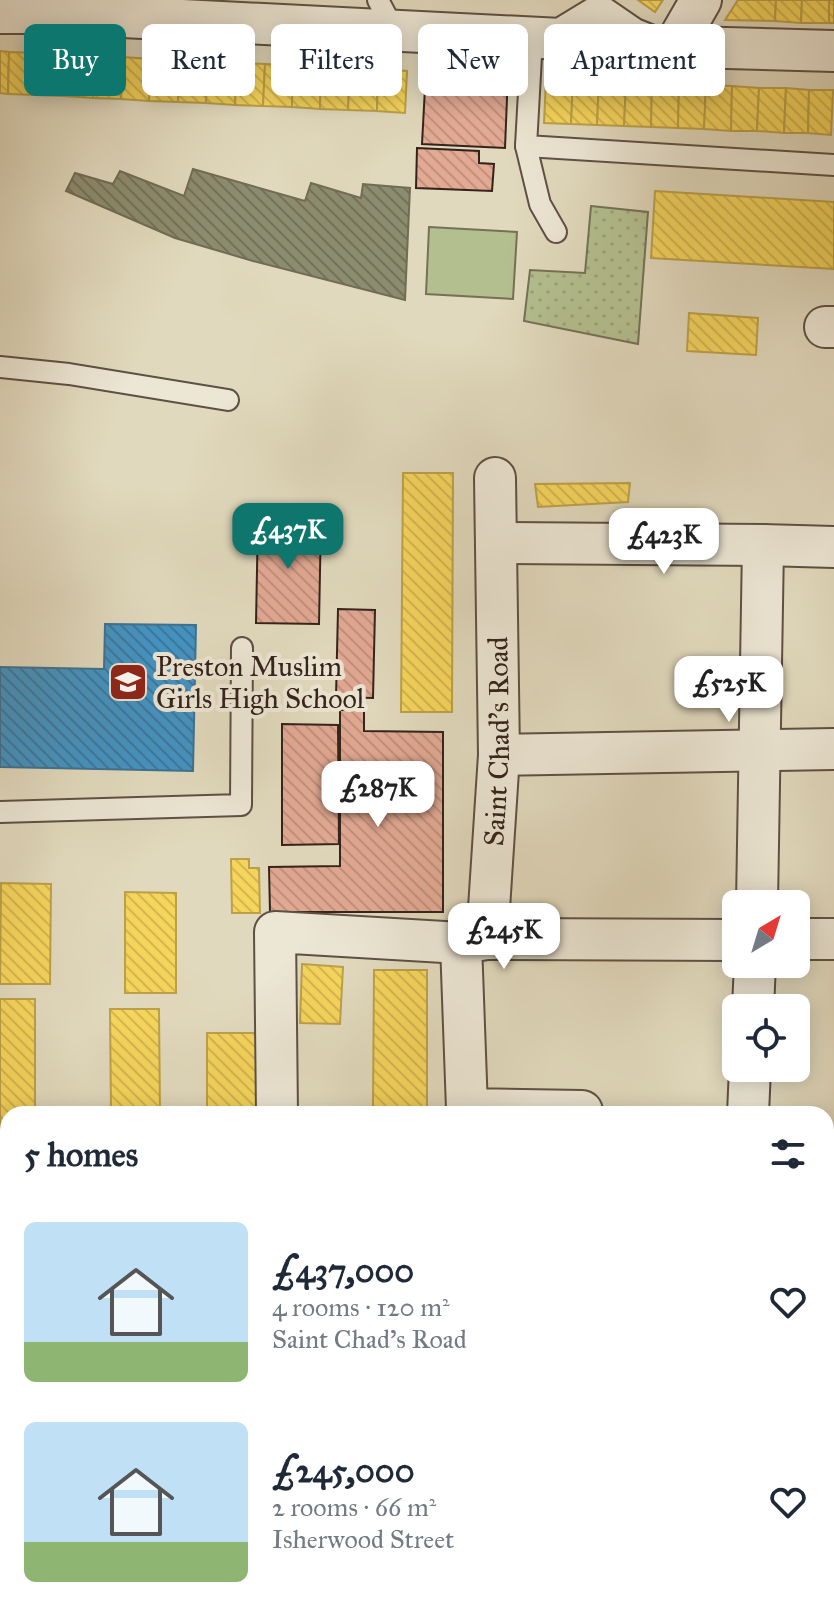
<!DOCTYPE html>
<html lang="en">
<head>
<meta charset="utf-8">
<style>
	body { margin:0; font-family:"IM FELL Great Primer",serif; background:#f2f2f3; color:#1f2937; height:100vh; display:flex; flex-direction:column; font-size:30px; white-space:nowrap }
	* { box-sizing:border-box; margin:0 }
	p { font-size:26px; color:#747a83 }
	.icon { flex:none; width:44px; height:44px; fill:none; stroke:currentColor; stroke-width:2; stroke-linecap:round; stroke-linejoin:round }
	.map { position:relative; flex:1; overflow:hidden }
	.details { position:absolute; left:0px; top:1106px; width:834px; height:512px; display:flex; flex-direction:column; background:#fff; border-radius:24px 24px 0 0; box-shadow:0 4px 20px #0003 }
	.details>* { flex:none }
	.hud { position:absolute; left:24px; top:24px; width:786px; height:72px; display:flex; gap:16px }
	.needle { width:52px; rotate:38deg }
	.tools { position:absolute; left:722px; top:890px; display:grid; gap:16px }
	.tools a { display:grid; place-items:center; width:88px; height:88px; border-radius:12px; background:#fff; box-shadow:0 4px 20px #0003; font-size:40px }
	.price { position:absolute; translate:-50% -68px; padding:0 18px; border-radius:16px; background:#fff; color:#222; font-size:26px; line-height:52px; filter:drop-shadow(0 2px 4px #0008) }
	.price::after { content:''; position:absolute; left:50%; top:48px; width:24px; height:18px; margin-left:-12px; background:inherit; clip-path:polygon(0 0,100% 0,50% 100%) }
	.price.current { background:#0f766e; color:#fff }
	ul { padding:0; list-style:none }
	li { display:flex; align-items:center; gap:24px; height:200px; padding:0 24px }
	li span { display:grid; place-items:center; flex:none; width:224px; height:160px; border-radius:12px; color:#555 }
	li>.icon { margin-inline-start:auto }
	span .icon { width:96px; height:96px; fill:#fffc; stroke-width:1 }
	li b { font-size:34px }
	h2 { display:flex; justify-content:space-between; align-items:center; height:96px; padding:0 24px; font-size:34px }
	.pill { padding:0 28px; border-radius:12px; background:#fff; box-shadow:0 4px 20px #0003; font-size:28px; line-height:72px }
	.pill.current { background:#0f766e; color:#fff }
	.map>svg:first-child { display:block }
	.green { fill:url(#green-dots); stroke:#747156; stroke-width:2 }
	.pitch { fill:#b4bf90; stroke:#747156; stroke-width:2 }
	.homes { fill:url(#homes-back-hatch); stroke:#bca049; stroke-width:2 }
	.schools { fill:url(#schools-back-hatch); stroke:#3e7191; stroke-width:2 }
	.industry { fill:url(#industry-back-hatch); stroke:#726c55; stroke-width:2 }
	.building { fill:url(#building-back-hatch); stroke:#34231c; stroke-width:2 }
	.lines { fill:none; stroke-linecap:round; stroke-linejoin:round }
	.lane-casing { stroke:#5f5044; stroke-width:24 }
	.street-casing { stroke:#5f5044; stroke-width:44 }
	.lane { stroke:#ece6d4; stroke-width:20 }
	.street { stroke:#ece6d4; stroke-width:40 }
	.labels { text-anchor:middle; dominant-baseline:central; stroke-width:8; stroke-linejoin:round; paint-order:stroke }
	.poi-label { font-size:28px; fill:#34231c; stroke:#ece6d4; text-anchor:start }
	.street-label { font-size:28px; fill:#34231c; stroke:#ece6d4 }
</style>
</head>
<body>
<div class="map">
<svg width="834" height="1618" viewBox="0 0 834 1618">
	<defs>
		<pattern id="green-dots" width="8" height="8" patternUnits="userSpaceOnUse" patternTransform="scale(2)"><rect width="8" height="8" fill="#b4bf90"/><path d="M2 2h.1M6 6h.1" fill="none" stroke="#9ba47c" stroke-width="1.8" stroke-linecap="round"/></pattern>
		<pattern id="homes-back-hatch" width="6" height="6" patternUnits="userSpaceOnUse" patternTransform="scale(2)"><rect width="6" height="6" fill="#f6d55c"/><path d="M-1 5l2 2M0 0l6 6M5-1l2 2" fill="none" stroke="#d4b74f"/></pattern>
		<pattern id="schools-back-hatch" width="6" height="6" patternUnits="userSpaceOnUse" patternTransform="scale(2)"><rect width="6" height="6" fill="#4393c3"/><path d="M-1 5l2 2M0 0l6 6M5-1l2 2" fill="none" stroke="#39789e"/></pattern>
		<pattern id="industry-back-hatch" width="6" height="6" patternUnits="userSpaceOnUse" patternTransform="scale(2)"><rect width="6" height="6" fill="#8c8c6e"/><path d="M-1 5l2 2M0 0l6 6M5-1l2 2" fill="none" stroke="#73725a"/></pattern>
		<pattern id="building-back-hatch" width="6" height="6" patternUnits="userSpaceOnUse" patternTransform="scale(2)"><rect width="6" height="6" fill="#e2a993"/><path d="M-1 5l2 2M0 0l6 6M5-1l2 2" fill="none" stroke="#c2917e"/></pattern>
	</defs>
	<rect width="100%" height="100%" fill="#e1d9bd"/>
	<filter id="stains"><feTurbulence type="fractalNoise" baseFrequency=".0025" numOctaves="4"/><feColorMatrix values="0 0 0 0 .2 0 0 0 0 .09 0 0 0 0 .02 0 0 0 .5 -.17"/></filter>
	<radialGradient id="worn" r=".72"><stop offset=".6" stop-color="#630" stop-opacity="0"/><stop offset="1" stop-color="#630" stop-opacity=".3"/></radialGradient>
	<g class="green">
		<path d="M591 206 648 212 638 344 524 321 530 270 585 273Z"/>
		<path d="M0 1453H8V1610H251V1618H0Z"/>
	</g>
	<path class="pitch" d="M429 227 517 232 513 299 426 294Z"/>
	<g class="homes">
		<path d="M638 0H663L655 12Z"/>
		<path d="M738 0H776L775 21 725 20Z"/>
		<path d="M776 0H802L801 23 775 21Z"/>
		<path d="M802 0H829V23H801Z"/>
		<rect x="829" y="0" width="5" height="23"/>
		<path d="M0 51 9 52 8 94 0 93Z"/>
		<path d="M9 52 38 53 36 95 8 94Z"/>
		<path d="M38 53 66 54 64 96 36 95Z"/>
		<path d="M66 54 95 56 93 98 64 96Z"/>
		<path d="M95 56 123 57 121 99 93 98Z"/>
		<path d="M123 57 151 59 149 101 121 99Z"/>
		<path d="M151 59 180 60 178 102 149 101Z"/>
		<path d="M180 60 208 61 206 103 178 102Z"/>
		<path d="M208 61 237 63 235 105 206 103Z"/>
		<path d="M237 63 265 64 263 106 235 105Z"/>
		<path d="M265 64 293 65 292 107 263 106Z"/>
		<path d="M293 65 321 67 320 109 292 107Z"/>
		<path d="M321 67 350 68 348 110 320 109Z"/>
		<path d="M350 68 378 69 377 111 348 110Z"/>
		<path d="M378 69 407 71 405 113 377 111Z"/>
		<path d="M546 79 573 80 571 124 544 123Z"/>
		<path d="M573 80 599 81 597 125 571 124Z"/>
		<path d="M599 81 626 82 624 126 597 125Z"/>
		<path d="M626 82 652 83 651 127 624 126Z"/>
		<path d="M652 83 679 84 678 128 651 127Z"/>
		<path d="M679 84 706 85 704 129 678 128Z"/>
		<path d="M706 85 732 86 731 131 704 129Z"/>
		<path d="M732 86 759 88 757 131H731Z"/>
		<path d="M759 88H786L784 133 757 131Z"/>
		<path d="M786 88 809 90 808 133H784Z"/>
		<path d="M809 90H833L831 135 808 133Z"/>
		<path d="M655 191 834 202V269L651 258Z"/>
		<path d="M689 313 758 318 756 355 687 351Z"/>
		<path d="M403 473H453L452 712H401Z"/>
		<path d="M630 483 628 502 538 507 535 484Z"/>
		<path d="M231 859H249V868H259L260 913H232Z"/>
		<path d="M1 883 51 884 50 984H0Z"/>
		<path d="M125 892 176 893V993H125Z"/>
		<path d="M302 964 343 967 340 1024 300 1023Z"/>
		<path d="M374 970H427V1108H373Z"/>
		<path d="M0 999H35V1114H8V1128H0Z"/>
		<path d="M110 1009H159L160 1114H111Z"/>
		<path d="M207 1033H257L256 1114H207Z"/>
		<rect x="0" y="1154" width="8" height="58"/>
		<rect x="0" y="1292" width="8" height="48"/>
		<rect x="590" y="1610" width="50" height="8"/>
	</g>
	<path class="schools" d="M105 624 196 625 193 771 0 767V667L104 669Z"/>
	<path class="industry" d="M193 169 305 201 311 183 361 198 363 184 410 188 405 300 253 261 175 238 66 191 75 173 113 184 120 171 184 196Z"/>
	<g class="building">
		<path d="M426 69 508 73 505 148 422 144Z"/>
		<path d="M417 148 479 151V163L494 164 492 191 416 188Z"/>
		<path d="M258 518 321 519 319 624 256 623Z"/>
		<path d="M338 609 375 610 373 698 336 697Z"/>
		<path d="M340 710H364V731L443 732V912H270L269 867 340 866Z"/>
		<path d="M282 724 338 725 339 844 282 845Z"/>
	</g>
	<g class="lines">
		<defs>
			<g id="lane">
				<path d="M378 0 395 32"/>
				<path d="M532 38 526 146 834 165"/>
				<path d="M526 146 540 204 556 232"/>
				<path d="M0 367 69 374 228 400"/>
				<path d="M0 812 241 805 242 648"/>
			</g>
			<g id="street">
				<path d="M0 13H43L561 39 599 16 631 38 651 46 834 51"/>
				<path d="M674 47 701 0"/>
				<path d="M825 327H834"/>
				<path d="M496 543 763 545 834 547"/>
				<path d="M499 755 834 749"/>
				<path d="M757 904 763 545"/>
				<path id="s1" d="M487 939 499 755 495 478"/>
				<path d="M796 939H834"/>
				<path d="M461 943 467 1109 582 1111"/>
				<path d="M753 1008 755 964"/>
				<path d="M277 1114 275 932 461 943 487 939 736 940"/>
				<path d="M748 1114 750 1068"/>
				<path d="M0 1416H8"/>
				<path d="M826 1426H834"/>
				<path d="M281 1610V1618"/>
				<path d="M450 1610V1618"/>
				<path d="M717 1618 718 1610"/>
			</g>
		</defs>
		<use href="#lane" class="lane-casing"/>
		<use href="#street" class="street-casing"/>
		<use href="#lane" class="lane"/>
		<use href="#street" class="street"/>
	</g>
	<defs>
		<symbol id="school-square" viewBox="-11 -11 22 22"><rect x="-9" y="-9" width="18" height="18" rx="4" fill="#8f2418" stroke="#ece6d4"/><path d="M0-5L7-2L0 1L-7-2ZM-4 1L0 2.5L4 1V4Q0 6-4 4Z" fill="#fff"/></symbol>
	</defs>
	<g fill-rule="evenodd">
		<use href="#school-square" x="106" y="660" width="44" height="44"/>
	</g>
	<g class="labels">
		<g class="poi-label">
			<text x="156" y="666">Preston Muslim<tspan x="156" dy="32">Girls High School</tspan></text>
		</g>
		<g class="street-label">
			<text stroke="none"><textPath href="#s1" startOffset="198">Saint Chad's Road</textPath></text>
		</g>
	</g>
	<rect width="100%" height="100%" filter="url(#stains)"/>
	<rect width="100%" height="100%" fill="url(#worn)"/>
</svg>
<div class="tools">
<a><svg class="needle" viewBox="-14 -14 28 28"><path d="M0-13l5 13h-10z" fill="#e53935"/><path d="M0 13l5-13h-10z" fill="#747a83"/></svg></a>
<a><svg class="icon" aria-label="locate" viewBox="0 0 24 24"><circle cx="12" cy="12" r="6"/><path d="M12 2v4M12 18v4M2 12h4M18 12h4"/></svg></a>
</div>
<b class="price current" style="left:288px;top:571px">£437K</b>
<b class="price" style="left:664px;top:576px">£423K</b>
<b class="price" style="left:729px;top:724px">£525K</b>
<b class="price" style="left:378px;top:829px">£287K</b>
<b class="price" style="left:504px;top:971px">£245K</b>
<div class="hud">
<a class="pill current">Buy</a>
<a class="pill">Rent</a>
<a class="pill">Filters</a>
<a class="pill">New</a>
<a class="pill">Apartment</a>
</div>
<section class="details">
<h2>5 homes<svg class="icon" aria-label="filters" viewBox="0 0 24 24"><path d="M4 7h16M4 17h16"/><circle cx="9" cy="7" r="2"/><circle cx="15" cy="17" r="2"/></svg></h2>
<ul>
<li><span style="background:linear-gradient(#bfe0f5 75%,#8fb573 0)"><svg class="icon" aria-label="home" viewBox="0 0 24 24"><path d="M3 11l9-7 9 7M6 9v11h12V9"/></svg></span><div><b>£437,000</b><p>4 rooms · 120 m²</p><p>Saint Chad's Road</p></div><svg class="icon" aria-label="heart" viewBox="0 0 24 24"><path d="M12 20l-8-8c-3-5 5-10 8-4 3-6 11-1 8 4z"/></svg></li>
<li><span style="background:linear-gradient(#bfe0f5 75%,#8fb573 0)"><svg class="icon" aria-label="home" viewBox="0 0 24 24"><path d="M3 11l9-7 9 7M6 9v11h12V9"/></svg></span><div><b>£245,000</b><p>2 rooms · 66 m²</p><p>Isherwood Street</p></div><svg class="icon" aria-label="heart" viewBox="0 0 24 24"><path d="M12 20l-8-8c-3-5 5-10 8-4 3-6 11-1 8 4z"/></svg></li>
</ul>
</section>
</div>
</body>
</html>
